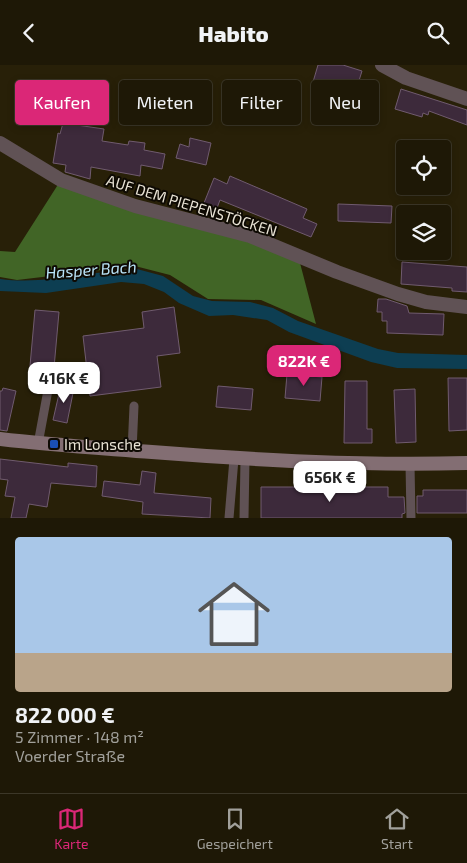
<!DOCTYPE html>
<html lang="de">
<head>
<meta charset="utf-8">
<style>
	body { margin:0; font-family:"Exo 2",sans-serif; background:#2b2514; color:#f1f3f6; height:100vh; display:flex; flex-direction:column; font-size:19px; white-space:nowrap }
	* { box-sizing:border-box; margin:0 }
	p { font-size:16px; color:#a1a09b }
	.icon { flex:none; width:28px; height:28px; fill:none; stroke:currentColor; stroke-width:2; stroke-linecap:round; stroke-linejoin:round }
	.map { position:relative; height:453px; overflow:hidden }
	.panel { display:flex; flex-direction:column; background:#1e1806; flex:1 }
	.panel>* { flex:none }
	.banner { position:absolute; left:15px; top:15px; width:438px; height:45px; display:flex; gap:10px }
	.controls { position:absolute; left:396px; top:75px; display:grid; gap:10px }
	.controls a { display:grid; place-items:center; width:55px; height:55px; border-radius:5px; background:#1e1806; box-shadow:0 2px 8px #0003,0 0 0 1px #3c3728; font-size:25px }
	.price { position:absolute; translate:-50% -42px; padding:0 11px; border-radius:10px; background:#fff; color:#222; font-size:16px; line-height:32px; filter:drop-shadow(0 1px 2px #0008) }
	.price::after { content:''; position:absolute; left:50%; top:30px; width:15px; height:11px; margin-left:-8px; background:inherit; clip-path:polygon(0 0,100% 0,50% 100%) }
	.price.selected { background:#db2777; color:#fff }
	ul { padding:0; list-style:none }
	li { display:grid; align-content:center; gap:10px; height:265px; padding:0 15px }
	li+li { border-top:1px solid #3c3728 }
	li span { display:grid; place-items:center; height:155px; border-radius:5px; color:#555 }
	li>.icon { margin-inline-start:auto }
	span .icon { width:90px; height:90px; fill:#fffc; stroke-width:1 }
	li b { font-size:21px }
	.chip { padding:0 18px; border-radius:5px; background:#1e1806; box-shadow:0 2px 8px #0003,0 0 0 1px #3c3728; font-size:18px; line-height:45px }
	.chip.selected { background:#db2777; color:#fff }
	header { display:flex; justify-content:space-between; align-items:center; height:65px; padding:0 15px; background:#1e1806; font-size:22px; font-weight:800 }
	.tabs { display:flex; justify-content:space-around; align-items:center; height:70px; border-top:1px solid #3c3728; background:#1e1806; font-size:14px; color:#a1a09b }
	.tabs a { display:grid; justify-items:center; gap:2px }
	.tabs .selected { color:#db2777 }
	.map>svg:first-child { display:block }
	.forest { fill:#416526 }
	.water { fill:#0d3e52 }
	.building { fill:#3d2a3b; stroke:#705b6f }
	.lines { fill:none; stroke-linecap:round; stroke-linejoin:round }
	.service { stroke:#605255; stroke-width:9 }
	.minor { stroke:#605255; stroke-width:14 }
	.secondary { stroke:#836e73; stroke-width:14 }
	.transit-dot { fill:#1a4fb4; stroke:#0e0a03; stroke-width:2 }
	.labels { text-anchor:middle; dominant-baseline:central; stroke-width:4; stroke-linejoin:round; paint-order:stroke }
	.street-label { font-size:15px; fill:#e9e3d5; stroke:#0e0a03 }
	.poi-label { font-size:15px; fill:#e9e3d5; stroke:#0e0a03; text-anchor:start }
	.water-label { font-size:16px; font-style:italic; fill:#b9e3f8; stroke:#0e0a03 }
</style>
</head>
<body>
<header><svg class="icon" aria-label="back" viewBox="0 0 24 24"><path d="M15 5l-7 7 7 7"/></svg>Habito<svg class="icon" aria-label="search" viewBox="0 0 24 24"><circle cx="10" cy="10" r="6"/><path d="M15 15l6 6"/></svg></header>
<div class="map">
<svg width="467" height="453" viewBox="0 0 467 453">
	<rect width="100%" height="100%" fill="#282008"/>
	<path class="forest" d="M59 118 250 175 300 198 316 259 261 235 208 234 170 210 135 201 17 215 0 212V186L15 187Z"/>
	<path class="water" d="M137 204 163 211 193 231 212 236 250 237 273 243 298 256 378 284 398 288 467 290V304L397 303 371 297 289 267 267 255 233 250 209 251 179 238 164 227 144 219 121 217 46 228 0 226V214C46 220 92 206 137 204Z"/>
	<g class="building">
		<path d="M318 0H343L362 6 357 22 344 18 342 25 313 17Z"/>
		<path d="M401 24 467 45V60L429 46 428 50 423 48 422 52 395 44Z"/>
		<path d="M63 58 104 64 102 76 128 80 129 76 145 78 144 85 165 89 162 104 141 100 140 111 91 102 90 114 65 107 66 100 53 98 58 68 60 69Z"/>
		<path d="M190 73 211 78 206 100 176 93 180 79 189 82Z"/>
		<path d="M230 111 307 144 303 153 317 159 311 172 220 135 217 143 204 138 214 113 227 119Z"/>
		<path d="M338 139 392 141 391 158 338 156Z"/>
		<path d="M402 197 467 202V227L452 226V223L401 219Z"/>
		<path d="M378 234H386L407 241 409 248 444 249 443 270 387 268V256H382V247H377Z"/>
		<path d="M174 242 180 288 157 291 161 322 90 331 83 271 144 263 142 247Z"/>
		<path d="M35 245 59 247 53 314 29 312Z"/>
		<path d="M287 309 322 312 320 336 285 333Z"/>
		<path d="M448 313H467V365L449 366Z"/>
		<path d="M345 316H367V364H372V378H344Z"/>
		<path d="M61 320 74 323 67 358 53 355Z"/>
		<path d="M218 321 253 324 251 345 216 342Z"/>
		<path d="M3 323 16 326 7 366 0 365V326H2Z"/>
		<path d="M415 324 416 377 396 378 394 325Z"/>
		<path d="M0 394 68 402V398L97 401 96 422 51 418 47 442 29 439 26 453H11L15 432 5 431 8 415 0 414Z"/>
		<path d="M142 406 156 408 154 428 211 433 210 453 142 449 143 437 102 431 104 416 140 420Z"/>
		<path d="M261 422H388V432H404L405 448 402 449V453H261Z"/>
		<path d="M423 425H467V448H417V431H423Z"/>
	</g>
	<g class="lines">
		<g class="service">
			<path d="M38 379 48 325"/>
			<path d="M132 386 134 341"/>
			<path d="M410 399 411 453"/>
			<path d="M229 453 234 394"/>
			<path d="M244 453 245 394"/>
		</g>
		<g class="minor">
			<path d="M382 0 406 13 467 34"/>
			<path d="M0 78 61 115 135 141 250 171 337 207 398 229 426 237 467 242"/>
		</g>
		<path class="secondary" d="M0 374C50 380 101 383 152 387 257 395 361 401 467 398"/>
	</g>
	<rect class="transit-dot" x="49" y="374" width="10" height="10" rx="2.5"/>
	<g class="labels">
		<g class="street-label">
			<text transform="translate(192 140) rotate(17)">AUF DEM PIEPENSTÖCKEN</text>
		</g>
		<g class="poi-label">
			<text x="64" y="379">Im Lonsche</text>
		</g>
		<g class="water-label">
			<text transform="translate(91 204) rotate(-4)">Hasper Bach</text>
		</g>
	</g>
</svg>
<div class="controls">
<a><svg class="icon" aria-label="locate" viewBox="0 0 24 24"><circle cx="12" cy="12" r="6"/><path d="M12 2v4M12 18v4M2 12h4M18 12h4"/></svg></a>
<a><svg class="icon" aria-label="layers" viewBox="0 0 24 24"><path d="M12 4l9 5-9 5-9-5zM3 14l9 5 9-5"/></svg></a>
</div>
<b class="price selected" style="left:304px;top:322px">822K €</b>
<b class="price" style="left:64px;top:339px">416K €</b>
<b class="price" style="left:330px;top:438px">656K €</b>
<div class="banner">
<a class="chip selected">Kaufen</a>
<a class="chip">Mieten</a>
<a class="chip">Filter</a>
<a class="chip">Neu</a>
</div>
</div>
<section class="panel">
<ul>
<li><span style="background:linear-gradient(#a9c7e8 75%,#b9a48a 0)"><svg class="icon" aria-label="home" viewBox="0 0 24 24"><path d="M3 11l9-7 9 7M6 9v11h12V9"/></svg></span><div><b>822 000 €</b><p>5 Zimmer · 148 m²</p><p>Voerder Straße</p></div></li>
</ul>
</section>
<nav class="tabs">
<a class="selected"><svg class="icon" aria-label="map" viewBox="0 0 24 24"><path d="M3 6l6-2 6 2 6-2v14l-6 2-6-2-6 2zM9 4v14M15 6v14"/></svg>Karte</a>
<a><svg class="icon" aria-label="saved" viewBox="0 0 24 24"><path d="M7 4h10v16l-5-4-5 4z"/></svg>Gespeichert</a>
<a><svg class="icon" aria-label="home" viewBox="0 0 24 24"><path d="M3 11l9-7 9 7M6 9v11h12V9"/></svg>Start</a>
</nav>
</body>
</html>
